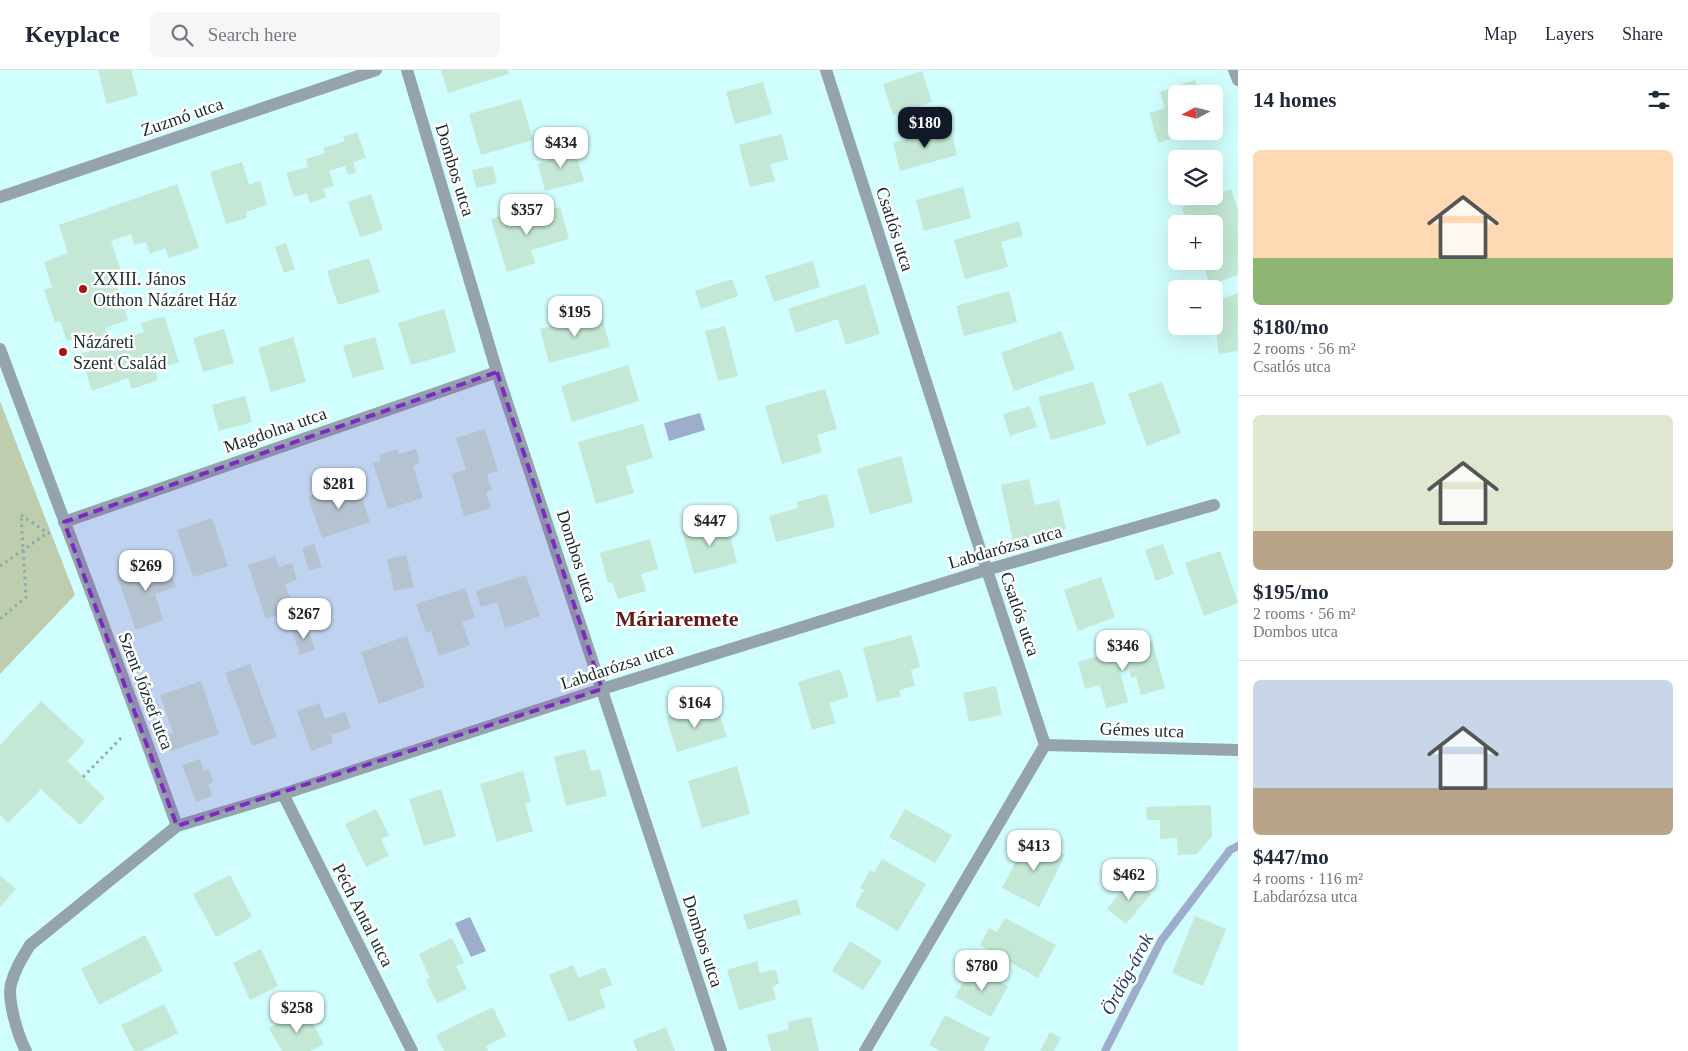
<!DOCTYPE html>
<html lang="en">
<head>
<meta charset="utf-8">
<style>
	body { margin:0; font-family:Georgia,serif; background:#f6f6f7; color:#1f2937; height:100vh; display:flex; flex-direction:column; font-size:19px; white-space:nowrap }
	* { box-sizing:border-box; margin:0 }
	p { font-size:16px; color:#747a83 }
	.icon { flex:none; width:28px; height:28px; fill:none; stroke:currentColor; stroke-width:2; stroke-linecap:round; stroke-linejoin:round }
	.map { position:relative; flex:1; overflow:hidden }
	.drawer { display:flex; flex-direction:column; background:#fff; width:450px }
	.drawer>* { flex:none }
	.needle { width:32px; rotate:263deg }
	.controls { position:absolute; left:1168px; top:15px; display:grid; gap:10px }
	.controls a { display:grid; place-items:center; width:55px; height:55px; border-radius:8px; background:#fff; box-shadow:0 5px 20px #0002; font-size:25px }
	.price { position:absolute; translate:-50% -42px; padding:0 11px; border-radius:10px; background:#fff; color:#222; font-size:16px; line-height:32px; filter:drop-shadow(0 1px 2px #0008) }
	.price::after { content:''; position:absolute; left:50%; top:30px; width:15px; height:11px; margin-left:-8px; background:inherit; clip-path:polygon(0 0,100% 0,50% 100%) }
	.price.current { background:#111827; color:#fff }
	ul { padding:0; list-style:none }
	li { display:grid; align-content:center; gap:10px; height:265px; padding:0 15px }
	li+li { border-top:1px solid #e0e1e3 }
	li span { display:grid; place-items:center; height:155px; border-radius:8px; color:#555 }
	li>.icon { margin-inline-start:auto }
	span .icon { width:90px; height:90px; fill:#fffc; stroke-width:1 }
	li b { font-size:21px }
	h2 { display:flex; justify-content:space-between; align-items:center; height:60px; padding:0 15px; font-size:21px }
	header { display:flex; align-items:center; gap:30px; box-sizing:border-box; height:70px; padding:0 25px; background:#fff; border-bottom:1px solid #e0e1e3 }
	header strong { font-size:24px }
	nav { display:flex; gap:28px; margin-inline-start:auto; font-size:18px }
	.search { width:350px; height:45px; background:#f6f6f7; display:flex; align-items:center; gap:12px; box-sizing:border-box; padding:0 18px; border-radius:8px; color:#747a83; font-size:19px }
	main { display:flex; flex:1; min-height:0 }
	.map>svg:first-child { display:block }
	.green { fill:#becdae }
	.water { fill:#9eadcb }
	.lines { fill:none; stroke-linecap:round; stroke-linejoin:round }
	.stream { stroke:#9eadcb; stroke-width:8 }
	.building { fill:#c4e8d5 }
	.path { stroke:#8aacac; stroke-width:3; stroke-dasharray:2.5 4; stroke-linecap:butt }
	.minor { stroke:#95a4ac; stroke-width:12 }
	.marked { fill:#7b2cbf; fill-opacity:0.2; stroke:#7b2cbf; stroke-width:4; stroke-dasharray:10 6; stroke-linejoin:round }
	.poi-dot { fill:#a71219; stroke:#fff; stroke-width:2 }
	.labels { text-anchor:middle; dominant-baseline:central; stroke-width:5; stroke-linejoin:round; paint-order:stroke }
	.street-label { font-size:18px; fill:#192a2a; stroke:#fff }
	.poi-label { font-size:18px; fill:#192a2a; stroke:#fff; text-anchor:start }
	.water-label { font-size:19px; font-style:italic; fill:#293e67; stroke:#fff }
	.district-label { font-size:22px; font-weight:bold; fill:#611c19; stroke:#fff }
</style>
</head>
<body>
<header>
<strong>Keyplace</strong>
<div class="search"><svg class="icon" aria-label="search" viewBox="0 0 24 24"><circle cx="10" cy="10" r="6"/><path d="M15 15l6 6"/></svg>Search here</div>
<nav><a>Map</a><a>Layers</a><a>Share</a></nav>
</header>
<main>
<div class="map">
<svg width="1238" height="981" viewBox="0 0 1238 981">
	<rect width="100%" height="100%" fill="#d0fdfd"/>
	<path class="green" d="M0 331 75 525 0 604Z"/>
	<g class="water">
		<path d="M700 343 705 360 669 371 664 353Z"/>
		<path d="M470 847 486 881 471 887 455 853Z"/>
	</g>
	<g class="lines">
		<path class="stream" d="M1105 981 1161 871 1230 780 1238 776"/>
	</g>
	<g class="building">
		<path d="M98 0H131L138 25 107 34Z"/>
		<path d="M441 0H508L509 4 448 23Z"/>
		<path d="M922 1 932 32 893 45 883 14Z"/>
		<path d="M1195 10 1200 24H1176V61L1193 62 1158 73 1149 43 1165 38 1160 22Z"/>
		<path d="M763 12 772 44 735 54 726 22Z"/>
		<path d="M521 29 533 70 481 85 469 44Z"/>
		<path d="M950 57 957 85 900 101 893 73Z"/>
		<path d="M357 62 366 88 353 92 356 102 348 105 345 96 329 101 334 116 323 119 326 127 310 133 307 123 294 127 286 103 308 97 306 89 325 83 323 78 345 71 343 67Z"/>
		<path d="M782 64 788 90 770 94 775 111 750 117 739 75Z"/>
		<path d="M566 75 572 78 576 84 584 111 545 121 538 94 549 91 550 83 553 79Z"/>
		<path d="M242 92 249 115 260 111 267 135 246 142 247 148 226 154 210 102Z"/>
		<path d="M493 96 497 113 476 118 472 100Z"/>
		<path d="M177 114 199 178 169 188 165 178 150 184 146 172 135 175 131 164 111 171 122 204 113 207 128 250 105 258 110 274 144 262 141 253 164 246 179 292 155 300 158 310 132 319 128 308 92 321 80 284 93 280 88 264 67 271 60 251 55 252 44 220 52 217 44 192 68 183 59 155Z"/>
		<path d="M963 117 971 148 924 161 916 130Z"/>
		<path d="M1231 119 1238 139V205L1210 215 1202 191H1214V154H1188L1182 137Z"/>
		<path d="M371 124 383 160 360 167 348 132Z"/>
		<path d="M560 137 569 169 531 180 535 193 507 202 491 149 519 140 522 149Z"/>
		<path d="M1019 151 1023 166 1001 172 1008 197 965 209 954 170Z"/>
		<path d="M286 173 295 199 284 203 275 177Z"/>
		<path d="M369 188 380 222 338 235 327 201Z"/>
		<path d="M813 191 820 217 774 232 765 206Z"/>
		<path d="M732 209 738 226 701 239 695 221Z"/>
		<path d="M865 214 880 264 846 275 838 249 796 263 788 239Z"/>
		<path d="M1009 221 1017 252 964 266 956 236Z"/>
		<path d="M1238 223V281L1219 284 1216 262 1208 266 1204 256H1214V233Z"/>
		<path d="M444 239 456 282 411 295 398 253Z"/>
		<path d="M601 243 610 277 549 293 540 259Z"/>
		<path d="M725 256 738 306 718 311 705 261Z"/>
		<path d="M224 259 234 293 203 302 193 268Z"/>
		<path d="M1061 261 1075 299 1014 321 1001 283Z"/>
		<path d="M293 267 306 312 271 322 258 278Z"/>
		<path d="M375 267 384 299 353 308 343 276Z"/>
		<path d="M628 295 639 331 572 352 561 316Z"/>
		<path d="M1093 312 1106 354 1051 370 1038 327Z"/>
		<path d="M1162 312 1181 363 1147 376 1128 324Z"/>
		<path d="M825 319 837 359 817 365 822 382 782 394 765 336Z"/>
		<path d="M245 326 252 352 219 361 212 335Z"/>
		<path d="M1030 336 1037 357 1010 366 1003 344Z"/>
		<path d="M643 354 653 388 626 396 634 423 596 434 578 372Z"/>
		<path d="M485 359 498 401 487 404 492 420 486 422 491 438 464 446 452 404 466 399 456 368Z"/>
		<path d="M397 379 399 384 416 379 420 393 413 396 423 428 388 439 373 393 381 391 379 385Z"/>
		<path d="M901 386 913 432 870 444 857 399Z"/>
		<path d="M1029 409 1035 435 1059 430 1066 459 1013 471 1001 415Z"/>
		<path d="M356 411 370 452 322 468 308 427Z"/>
		<path d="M827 424 835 457 776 472 769 446 798 438 797 432Z"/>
		<path d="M212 448 228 496 193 507 177 460Z"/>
		<path d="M726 449 737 493 694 504 682 461Z"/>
		<path d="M650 469 658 499 641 504 646 521 618 529 612 512 608 513 600 483Z"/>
		<path d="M314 474 322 497 309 501 302 478Z"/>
		<path d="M1163 474 1174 504 1156 511 1145 480Z"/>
		<path d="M1220 481 1238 533 1204 546 1185 493Z"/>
		<path d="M406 485 414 517 394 521 387 489Z"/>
		<path d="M275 486 279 497 292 493 297 510 285 514 294 539 266 549 248 495Z"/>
		<path d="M166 489 176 517 155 524 163 550 136 560 117 506Z"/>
		<path d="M526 505 540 546 505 558 497 532 481 537 476 521Z"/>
		<path d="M1101 507 1115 547 1078 561 1064 520Z"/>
		<path d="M465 518 475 547 462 552 470 575 439 586 431 561 426 563 416 534Z"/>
		<path d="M307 555 315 580 300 585 292 561Z"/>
		<path d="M911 565 920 597 911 600 915 616 899 620 901 626 877 632 863 578Z"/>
		<path d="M407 566 425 617 379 634 361 582Z"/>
		<path d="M1152 571 1165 618 1141 625 1136 606 1131 608 1129 599 1120 602 1128 632 1106 638 1100 615 1085 619 1078 592Z"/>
		<path d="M250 594 277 667 252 676 225 603Z"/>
		<path d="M840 599 849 627 829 633 836 653 812 660 798 612Z"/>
		<path d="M201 611 219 664 171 681 166 665 173 663 160 625Z"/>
		<path d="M996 616 1002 645 969 652 963 623Z"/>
		<path d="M41 631 85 672 67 691 105 728 80 755 41 719 8 753 0 745V675Z"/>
		<path d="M319 633 325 649 345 642 351 658 331 665 333 673 311 681 297 641Z"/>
		<path d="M702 636 705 647 719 643 727 667 677 682 666 647Z"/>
		<path d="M585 679 591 701 600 699 607 726 566 736 554 687Z"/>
		<path d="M200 689 204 701 209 699 213 712 209 714 212 726 196 732 182 695Z"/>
		<path d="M737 696 750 744 702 758 688 711Z"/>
		<path d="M523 701 531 732 525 733 533 761 497 772 480 714Z"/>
		<path d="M441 719 456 766 424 776 409 729Z"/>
		<path d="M1211 735 1212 766 1197 784 1178 785 1177 768 1160 769V750H1147L1146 737Z"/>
		<path d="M376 739 389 765 381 769 389 786 366 797 345 754Z"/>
		<path d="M905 739 952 765 935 793 889 767Z"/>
		<path d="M1029 767 1065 785 1039 837 1002 818Z"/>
		<path d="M882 789 926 814 898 861 855 836 864 820 860 818 870 800 874 802Z"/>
		<path d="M0 805 16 819 0 837Z"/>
		<path d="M230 805 252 847 216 867 193 824Z"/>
		<path d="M1131 808 1151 824 1126 854 1107 839Z"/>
		<path d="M797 829 801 844 748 860 743 845Z"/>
		<path d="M1195 846 1226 859 1203 916 1172 903Z"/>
		<path d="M1005 848 1056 875 1038 908 980 875 989 858 997 862Z"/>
		<path d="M145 865 163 901 99 935 81 899Z"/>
		<path d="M452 868 464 893 456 896 467 919 437 933 426 910 430 908 419 884Z"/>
		<path d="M850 871 882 891 863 920 832 901Z"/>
		<path d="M261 879 278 916 250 930 233 893Z"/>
		<path d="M757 891 760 903 770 900 776 901 779 913 773 918 776 929 739 940 727 900Z"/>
		<path d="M573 895 579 908 605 897 612 915 599 920 606 937 569 952 549 905Z"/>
		<path d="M972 897 1008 916 991 947 955 927Z"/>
		<path d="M164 934 178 963 141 981H134L121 955Z"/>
		<path d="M493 937 506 966 486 976 488 981H444L436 965Z"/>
		<path d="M305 939 324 974 310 981H282L269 958Z"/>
		<path d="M945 945 990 968 984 981H940L929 975Z"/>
		<path d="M811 947 819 981H771L767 965 789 959 788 952Z"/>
		<path d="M666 957 675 981H637L633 970Z"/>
		<path d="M1050 962 1061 968 1054 981H1040Z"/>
	</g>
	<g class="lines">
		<g class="path">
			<path d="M21 445 49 464"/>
			<path d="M0 496 49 462"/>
			<path d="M0 549 26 527 21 445"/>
			<path d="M83 707 124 665"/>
		</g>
		<g class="minor">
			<path d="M407 0 497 302 721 981"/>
			<path d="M826 0 971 452 1045 675 865 981"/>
			<path d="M1234 0 1238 10"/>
			<path d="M0 127 376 0"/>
			<path d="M0 279C59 438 120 596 177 756"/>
			<path d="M64 452 497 302"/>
			<path d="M1045 675 1238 680"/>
			<path d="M283 724 412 981"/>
			<path d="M26 981C18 966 7 930 11 914 15 899 22 888 30 875L177 756 283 724 602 619 986 500 1214 435"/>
		</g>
	</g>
	<path class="marked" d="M497 302 602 619 177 756 64 452Z"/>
	<g class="poi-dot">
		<circle cx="83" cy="219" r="5"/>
		<circle cx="63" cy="282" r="5"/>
	</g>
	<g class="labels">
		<g class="street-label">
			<text transform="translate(182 47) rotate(-19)">Zuzmó utca</text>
			<text transform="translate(455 100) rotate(73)">Dombos utca</text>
			<text transform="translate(895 159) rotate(72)">Csatlós utca</text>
			<text transform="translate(275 360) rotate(-19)">Magdolna utca</text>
			<text transform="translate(1005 477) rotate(-16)">Labdarózsa utca</text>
			<text transform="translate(577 486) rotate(72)">Dombos utca</text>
			<text transform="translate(1020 544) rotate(71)">Csatlós utca</text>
			<text transform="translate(617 596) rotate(-18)">Labdarózsa utca</text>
			<text transform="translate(146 621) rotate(69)">Szent József utca</text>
			<text transform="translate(1142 660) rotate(2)">Gémes utca</text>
			<text transform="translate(363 845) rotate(63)">Péch Antal utca</text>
			<text transform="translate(703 871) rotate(72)">Dombos utca</text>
		</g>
		<g class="poi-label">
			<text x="93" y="209">XXIII. János<tspan x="93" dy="21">Otthon Názáret Ház</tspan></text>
			<text x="73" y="272">Názáreti<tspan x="73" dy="21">Szent Család</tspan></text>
		</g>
		<g class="water-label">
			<text transform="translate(1127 904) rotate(-62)">Ördög-árok</text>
		</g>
		<g class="district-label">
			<text x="677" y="548">Máriaremete</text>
		</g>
	</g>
</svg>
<div class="controls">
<a><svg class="needle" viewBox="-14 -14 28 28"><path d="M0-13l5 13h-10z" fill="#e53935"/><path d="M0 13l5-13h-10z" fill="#747a83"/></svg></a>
<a><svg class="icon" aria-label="layers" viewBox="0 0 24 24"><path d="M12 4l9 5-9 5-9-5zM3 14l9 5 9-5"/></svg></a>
<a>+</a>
<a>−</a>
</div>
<b class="price current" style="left:925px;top:79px">$180</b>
<b class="price" style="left:561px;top:99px">$434</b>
<b class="price" style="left:527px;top:166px">$357</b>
<b class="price" style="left:575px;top:268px">$195</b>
<b class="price" style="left:339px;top:440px">$281</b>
<b class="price" style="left:710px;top:477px">$447</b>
<b class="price" style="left:146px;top:522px">$269</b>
<b class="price" style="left:304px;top:570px">$267</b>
<b class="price" style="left:1123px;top:602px">$346</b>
<b class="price" style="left:695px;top:659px">$164</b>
<b class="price" style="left:1034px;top:802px">$413</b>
<b class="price" style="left:1129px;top:831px">$462</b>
<b class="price" style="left:982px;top:922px">$780</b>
<b class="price" style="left:297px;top:964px">$258</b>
</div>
<section class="drawer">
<h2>14 homes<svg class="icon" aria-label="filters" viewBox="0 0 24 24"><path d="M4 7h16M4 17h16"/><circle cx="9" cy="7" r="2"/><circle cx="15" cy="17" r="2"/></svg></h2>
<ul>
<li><span style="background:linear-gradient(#ffd9b3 70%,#8fb573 0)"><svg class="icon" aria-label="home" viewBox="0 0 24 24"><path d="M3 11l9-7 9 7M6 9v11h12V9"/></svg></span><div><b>$180/mo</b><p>2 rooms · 56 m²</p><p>Csatlós utca</p></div></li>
<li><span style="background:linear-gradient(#dfe7d0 75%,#b9a48a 0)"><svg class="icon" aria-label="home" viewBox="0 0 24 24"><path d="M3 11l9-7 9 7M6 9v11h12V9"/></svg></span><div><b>$195/mo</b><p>2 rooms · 56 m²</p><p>Dombos utca</p></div></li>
<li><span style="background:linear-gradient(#c9d6e8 70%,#b9a48a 0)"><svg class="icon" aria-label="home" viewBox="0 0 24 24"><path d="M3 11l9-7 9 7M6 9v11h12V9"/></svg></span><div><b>$447/mo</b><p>4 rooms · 116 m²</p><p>Labdarózsa utca</p></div></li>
</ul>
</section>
</main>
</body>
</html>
